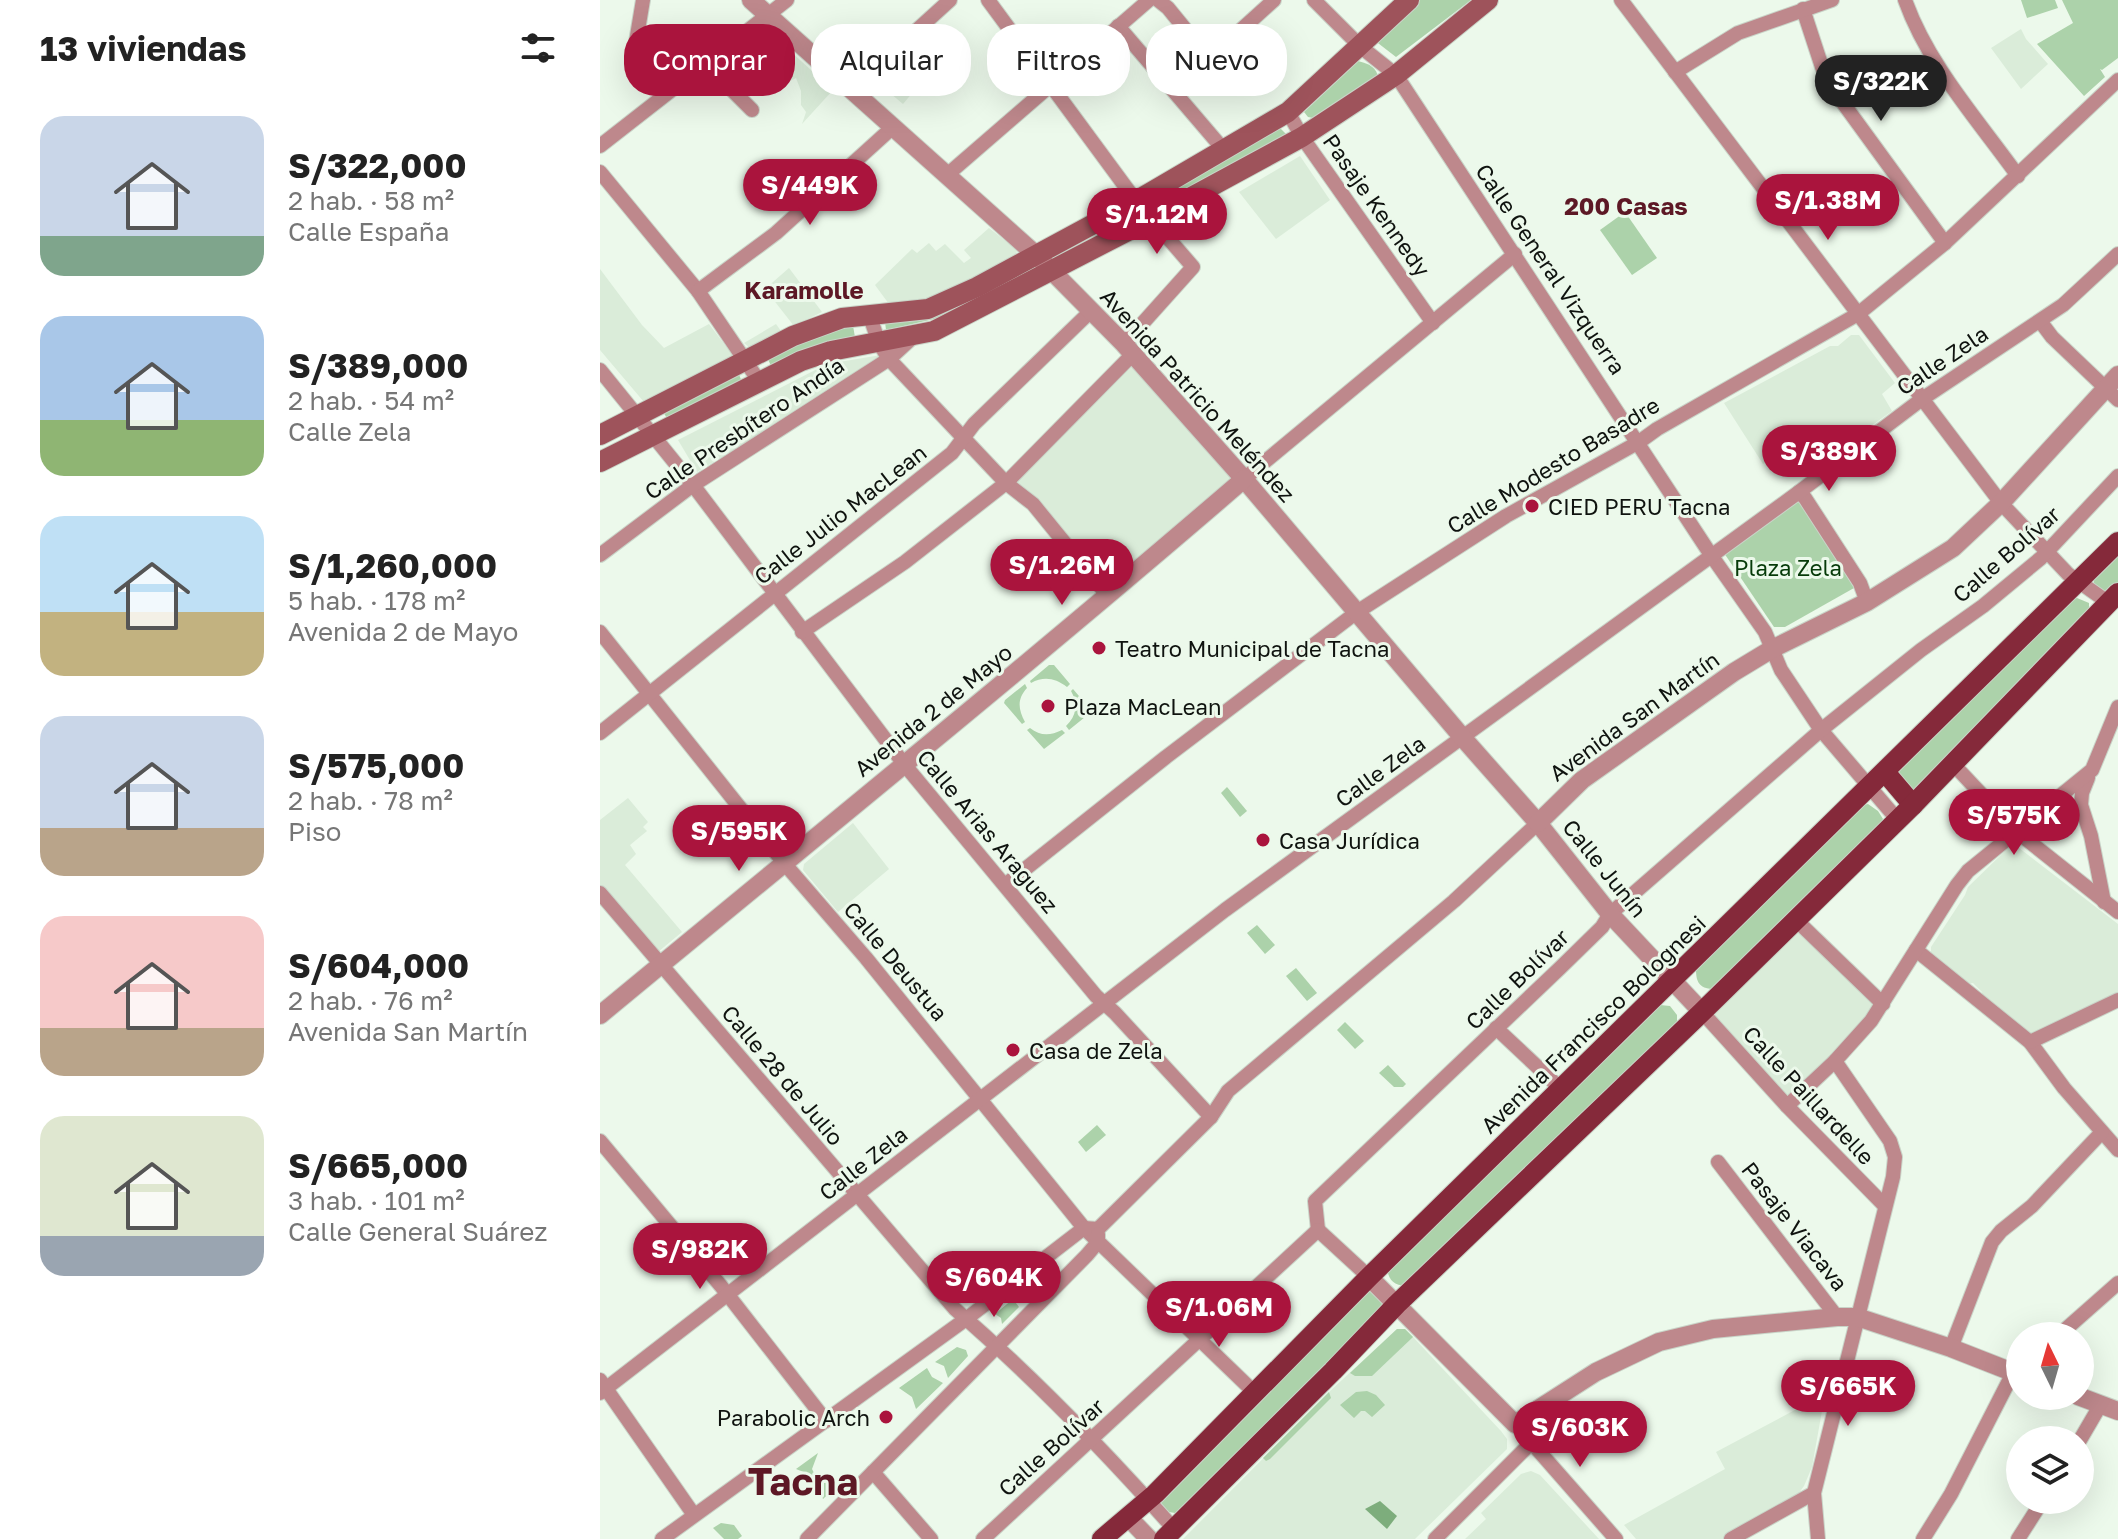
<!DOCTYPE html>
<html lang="es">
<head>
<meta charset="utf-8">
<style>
	body { margin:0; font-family:"Golos Text",sans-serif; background:#f2f2f2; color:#222; height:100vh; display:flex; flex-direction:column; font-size:30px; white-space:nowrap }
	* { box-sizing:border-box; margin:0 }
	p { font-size:26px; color:#767676 }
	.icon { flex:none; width:44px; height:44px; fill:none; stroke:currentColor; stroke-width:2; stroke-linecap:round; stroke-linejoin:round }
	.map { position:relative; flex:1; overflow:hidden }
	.side { display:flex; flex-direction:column; background:#fff; width:600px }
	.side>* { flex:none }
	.banner { position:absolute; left:24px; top:24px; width:760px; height:72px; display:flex; gap:16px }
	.needle { width:52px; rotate:355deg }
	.tools { position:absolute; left:1406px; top:1322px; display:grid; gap:16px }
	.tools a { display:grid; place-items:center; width:88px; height:88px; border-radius:50%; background:#fff; box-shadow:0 8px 32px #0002; font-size:40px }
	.price { position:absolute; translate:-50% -68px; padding:0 18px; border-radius:28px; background:#aa143d; color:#fff; font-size:26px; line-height:52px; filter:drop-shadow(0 2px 4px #0008) }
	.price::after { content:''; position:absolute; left:50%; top:48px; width:24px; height:18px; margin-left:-12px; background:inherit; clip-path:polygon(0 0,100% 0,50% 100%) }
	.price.on { background:#222; color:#fff }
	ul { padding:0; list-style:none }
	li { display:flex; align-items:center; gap:24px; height:200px; padding:0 40px }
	li span { display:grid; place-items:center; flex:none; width:224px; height:160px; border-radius:24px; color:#555 }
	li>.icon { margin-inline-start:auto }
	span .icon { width:96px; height:96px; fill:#fffc; stroke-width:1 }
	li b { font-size:34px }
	h2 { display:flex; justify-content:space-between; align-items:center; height:96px; padding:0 40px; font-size:34px }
	.tag { padding:0 28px; border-radius:32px; background:#fff; box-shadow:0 8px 32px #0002; font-size:28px; line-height:72px }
	.tag.on { background:#aa143d; color:#fff }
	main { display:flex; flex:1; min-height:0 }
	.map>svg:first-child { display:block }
	.built { fill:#daecd9 }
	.green { fill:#acd2aa }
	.water { fill:#7dad7c }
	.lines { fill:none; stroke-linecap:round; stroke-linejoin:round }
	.minor-casing { stroke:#c9d4c8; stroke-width:16 }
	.tertiary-casing { stroke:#c9d4c8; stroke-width:20 }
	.secondary-casing { stroke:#c9d4c8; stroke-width:22 }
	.primary-casing { stroke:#c9d4c8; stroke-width:22 }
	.minor { stroke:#be888c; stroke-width:14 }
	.tertiary { stroke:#be888c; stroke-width:18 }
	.secondary { stroke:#9e535b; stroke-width:20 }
	.primary { stroke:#85293a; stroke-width:20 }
	.poi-dot { fill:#aa143d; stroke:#ecf9eb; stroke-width:3 }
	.labels { text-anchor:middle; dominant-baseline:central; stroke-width:6; stroke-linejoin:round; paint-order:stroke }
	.street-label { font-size:22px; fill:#0f130f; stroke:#ecf9eb }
	.poi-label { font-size:22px; fill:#0f130f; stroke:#ecf9eb; text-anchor:start }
	.park-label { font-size:22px; fill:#063a09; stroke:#ecf9eb }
	.neighbourhood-label { font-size:24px; font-weight:bold; fill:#5d1825; stroke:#ecf9eb }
	.town-label { font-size:38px; font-weight:bold; fill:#5d1825; stroke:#ecf9eb }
</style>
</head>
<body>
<main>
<section class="side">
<h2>13 viviendas<svg class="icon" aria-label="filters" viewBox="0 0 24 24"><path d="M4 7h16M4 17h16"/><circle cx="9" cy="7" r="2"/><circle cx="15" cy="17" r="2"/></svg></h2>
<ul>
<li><span style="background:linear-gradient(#c9d6e8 75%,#7fa58c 0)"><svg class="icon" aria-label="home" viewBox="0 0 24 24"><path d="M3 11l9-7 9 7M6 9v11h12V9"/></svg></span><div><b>S/322,000</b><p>2 hab. · 58 m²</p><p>Calle España</p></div></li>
<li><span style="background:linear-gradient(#a9c7e8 65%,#8fb573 0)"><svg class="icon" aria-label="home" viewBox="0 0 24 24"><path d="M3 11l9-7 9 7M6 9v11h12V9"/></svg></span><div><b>S/389,000</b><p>2 hab. · 54 m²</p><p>Calle Zela</p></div></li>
<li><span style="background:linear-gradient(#bfe0f5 60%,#c2b280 0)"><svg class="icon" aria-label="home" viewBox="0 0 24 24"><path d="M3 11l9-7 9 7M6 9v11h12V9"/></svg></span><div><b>S/1,260,000</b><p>5 hab. · 178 m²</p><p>Avenida 2 de Mayo</p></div></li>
<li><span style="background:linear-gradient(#c9d6e8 70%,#b9a48a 0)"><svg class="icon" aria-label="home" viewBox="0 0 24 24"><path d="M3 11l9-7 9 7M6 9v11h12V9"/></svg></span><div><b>S/575,000</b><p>2 hab. · 78 m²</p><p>Piso</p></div></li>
<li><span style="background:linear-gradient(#f6c9c9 70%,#b9a48a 0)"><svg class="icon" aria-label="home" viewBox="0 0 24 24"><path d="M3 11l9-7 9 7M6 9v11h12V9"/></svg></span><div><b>S/604,000</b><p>2 hab. · 76 m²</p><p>Avenida San Martín</p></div></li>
<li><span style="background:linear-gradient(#dfe7d0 75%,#9aa5b1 0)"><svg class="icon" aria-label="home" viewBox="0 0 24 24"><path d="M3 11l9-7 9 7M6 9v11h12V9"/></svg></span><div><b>S/665,000</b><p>3 hab. · 101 m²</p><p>Calle General Suárez</p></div></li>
</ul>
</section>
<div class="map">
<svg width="1518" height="1539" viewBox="0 0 1518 1539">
	<rect width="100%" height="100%" fill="#ecf9eb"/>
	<g class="built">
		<path d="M1421 29 1426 39 1448 64 1421 89 1391 48Z"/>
		<path d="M168 31 233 90 202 124 206 112 201 105V91L196 78 188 82H178V71L174 67 168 68 150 47Z"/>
		<path d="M293 63 319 85 303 104 278 83 279 75Z"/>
		<path d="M700 156 730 200 676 239 639 192Z"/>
		<path d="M389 228 417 250 416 258 324 302 289 304 275 285 312 249 317 253 329 243 336 251 345 244 364 263 371 258 364 250Z"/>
		<path d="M189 268 222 312 194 326 165 289Z"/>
		<path d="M0 269 42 325 64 348 109 324 134 357 44 402 0 350Z"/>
		<path d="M176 324 181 331 150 348 144 343Z"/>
		<path d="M1251 335H1259L1295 383 1282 394 1292 411 1214 467 1202 448 1193 446 1163 464 1124 403 1230 346H1238Z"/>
		<path d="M533 354 644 479 508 596 406 483Z"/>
		<path d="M281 355 266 369 97 472 78 440 227 364Z"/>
		<path d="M28 798 48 822 43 827 47 831 30 845 36 854 25 865 82 932 58 952 0 887V820Z"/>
		<path d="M253 823 289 869 238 912 203 870 204 864Z"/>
		<path d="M1408 848H1419L1518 924V994L1428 1036 1383 998 1382 992 1373 983 1366 984 1331 953V947L1365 895 1368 887Z"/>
		<path d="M1195 919 1283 1004 1187 1106 1102 1012Z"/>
		<path d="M797 1329H805L813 1337 901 1431 907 1439V1449L815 1539H583L729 1392Z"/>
		<path d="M1225 1394 1212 1467 1204 1486 1196 1497 1126 1539H1036L1024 1525 1125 1469 1116 1452Z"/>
		<path d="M931 1471 940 1475 999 1539H865L886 1519 881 1513 921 1474Z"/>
	</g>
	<g class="green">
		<path d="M815 0H871L796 57 774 40Z"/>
		<path d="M1421 0H1455L1458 8 1427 18Z"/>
		<path d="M1462 0H1518V58L1502 70 1500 69 1505 77 1484 96 1437 44 1473 23Z"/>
		<path d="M758 61C770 64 776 67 779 79L713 118 708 117 704 112Z"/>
		<path d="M680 128 687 135 567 203 563 197Z"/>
		<path d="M1025 212 1057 258 1032 275 1000 230Z"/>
		<path d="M427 268 431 271 347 316 286 330 285 322Z"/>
		<path d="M253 326 255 337 171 366 167 357 214 336Z"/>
		<path d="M138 372 142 382 68 420 62 410Z"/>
		<path d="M1199 499 1254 588 1185 627H1174L1124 553Z"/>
		<path d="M1518 554V583L1511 591 1502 592 1494 587V579Z"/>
		<path d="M1477 598 1489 603V616L1312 794 1295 770 1468 600Z"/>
		<path d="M449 665H454L470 684 467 687C455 678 444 676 431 683L430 681Z"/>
		<path d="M425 684 427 688C417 699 418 709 425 722L422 724 404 703 405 700Z"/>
		<path d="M473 689 490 709V713L469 730 466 726C477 716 478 703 471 691Z"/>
		<path d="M430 728C440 736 450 736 462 730L465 733 444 749 427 730Z"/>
		<path d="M627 787 647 811 640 817 621 793Z"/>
		<path d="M1268 804 1278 811 1283 819 1278 831 1115 989C1101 989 1096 984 1096 970L1255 807Z"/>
		<path d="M657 925 675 945 665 954 647 933Z"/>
		<path d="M696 968 717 993 707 1001 686 976Z"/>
		<path d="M1060 1005 1070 1006 1077 1015V1027L806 1286C794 1285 789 1281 787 1269Z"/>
		<path d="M745 1022 764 1041 755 1049 737 1030Z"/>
		<path d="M788 1065 806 1084 803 1087H794L779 1073Z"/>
		<path d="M497 1125 506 1135 486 1152 478 1142Z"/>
		<path d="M767 1287 785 1302 783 1309 581 1514 569 1512 559 1501Z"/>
		<path d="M413 1299 419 1307 402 1324 401 1318 395 1314Z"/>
		<path d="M797 1329H805L813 1337 772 1376H755L750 1373Z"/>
		<path d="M357 1347 366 1350 368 1356 348 1378 344 1366 335 1362Z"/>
		<path d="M327 1368 332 1377 343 1383 316 1409 312 1397 299 1388Z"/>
		<path d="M767 1391 776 1395 785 1405 772 1417 765 1411H761L754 1418 740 1405 756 1392Z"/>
		<path d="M729 1392 731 1398 670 1459 666 1461 663 1458Z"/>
		<path d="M218 1453 212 1469 216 1477 223 1483 242 1481 223 1499C218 1483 213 1475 196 1469Z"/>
		<path d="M121 1523 134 1525 142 1536 138 1539H124L113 1528Z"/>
	</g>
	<path class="water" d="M780 1501 797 1516 787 1529 765 1509Z"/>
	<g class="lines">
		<defs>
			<g id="minor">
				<path d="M43 0 35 48 38 58 64 94"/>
				<path d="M388 0 536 201 593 267 524 344"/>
				<path d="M558 0 568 8 625 78"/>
				<path d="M714 0 761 47 796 75 1111 555 1165 632 1181 670 1221 730 1297 819"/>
				<path d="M1021 0 1401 503 1468 574 1509 603"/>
				<path d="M1305 0C1328 65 1378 120 1418 176"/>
				<path d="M1203 9 1222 67 1235 92 1345 243"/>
				<path d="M518 26 623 149"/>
				<path d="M610 58 674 0"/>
				<path d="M105 63 152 110"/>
				<path d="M1075 72 1138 33 1232 0"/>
				<path d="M251 90 350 0"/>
				<path d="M688 112 702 137 833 323"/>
				<path d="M0 146 187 0"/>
				<path d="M0 172 98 291 159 381"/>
				<path d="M347 175 549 0"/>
				<path d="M98 291 176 233 293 127"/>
				<path d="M269 314 279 343 289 359 406 483 433 504 508 596"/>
				<path d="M1440 321 1452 337 1518 400"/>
				<path d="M0 370 93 485 304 764 496 996 515 1013 611 1117"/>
				<path d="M644 479 915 254"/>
				<path d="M1199 492 1205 498 1260 583 1267 602"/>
				<path d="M0 555 93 485 289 359 313 337"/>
				<path d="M0 632 184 863 266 958 484 1228 654 1392"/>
				<path d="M202 632 305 562 406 483 533 354"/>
				<path d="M0 733 352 453 374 424 491 311"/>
				<path d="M1353 764 1416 831 1518 912"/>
				<path d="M1488 778 1482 793 1481 805 1491 836 1504 902"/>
				<path d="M405 885 566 757 757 612 906 516 1039 442 1057 429 1258 314 1345 243 1518 80"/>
				<path d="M0 893 355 1309C433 1377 505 1451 574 1529"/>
				<path d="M1195 919 1283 1004"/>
				<path d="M1316 950 1430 1042 1464 1088 1518 1150"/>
				<path d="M1102 1012 1187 1106 1285 1206"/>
				<path d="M896 1028 961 1089"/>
				<path d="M1430 1042 1518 1000"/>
				<path d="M1187 1106 1235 1061 1271 1021 1357 885 1368 871 1492 770 1518 707"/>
				<path d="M0 1141 121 1286 226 1421"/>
				<path d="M1118 1162 1237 1317"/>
				<path d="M718 1230 715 1201 960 968 1002 927 1010 914 1221 730 1321 650 1383 606 1441 558 1518 476"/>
				<path d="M718 1230 769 1277"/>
				<path d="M1458 1336 1518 1283"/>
				<path d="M1351 1348 1392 1242 1401 1231 1432 1206 1502 1132"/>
				<path d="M0 1380 94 1515"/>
				<path d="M0 1393 625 910 1199 492 1322 399 1463 305 1518 254"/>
				<path d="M915 1424 1016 1539"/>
				<path d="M1480 1440 1501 1404"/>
				<path d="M273 1472 331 1539"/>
				<path d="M62 1539 366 1319 484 1228 498 1229 611 1117 628 1091 854 901 938 823"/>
				<path d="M207 1539 487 1255 498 1242V1234"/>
				<path d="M383 1539 718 1230"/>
				<path d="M835 1539 931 1443"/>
				<path d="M1131 1539 1214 1493"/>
				<path d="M1218 1539 1214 1493 1293 1177 1295 1157 1290 1141 1235 1061"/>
				<path d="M1323 1539 1351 1494 1413 1373 1420 1367"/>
				<path d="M1418 1539 1443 1500"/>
			</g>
			<g id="tertiary">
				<path d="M151 0 436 255 524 344 644 479 863 738 938 823 1010 914 1102 1012"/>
				<path d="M938 823 982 780 1134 672 1172 649 1267 602 1353 548 1401 503 1518 375"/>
				<path d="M0 1015C215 837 432 662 644 479"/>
				<path d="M769 1277 915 1424 996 1372 1059 1342 1113 1329 1237 1317H1257L1351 1348 1420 1375"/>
				<path d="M1478 1396 1518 1411"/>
				<path d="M528 1517 549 1539"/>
			</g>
			<g id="secondary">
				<path d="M0 435 193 336 242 318 328 309 377 287 536 201 688 112 809 0"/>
				<path d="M0 462 201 361 231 351 334 331 551 219 702 137 796 75 888 0"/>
			</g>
			<g id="primary">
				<path d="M1285 772 1313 805"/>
				<path d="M502 1539 555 1494 769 1277 1518 542"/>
				<path d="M564 1539 733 1371 797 1304 1102 1012 1313 805 1518 593"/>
			</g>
		</defs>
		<use href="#minor" class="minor-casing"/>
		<use href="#tertiary" class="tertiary-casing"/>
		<use href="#secondary" class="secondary-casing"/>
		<use href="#primary" class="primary-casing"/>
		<use href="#minor" class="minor"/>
		<use href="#tertiary" class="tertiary"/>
		<use href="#secondary" class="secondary"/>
		<use href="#primary" class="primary"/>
	</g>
	<g class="poi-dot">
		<circle cx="932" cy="506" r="8"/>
		<circle cx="499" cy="648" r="8"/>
		<circle cx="448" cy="706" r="8"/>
		<circle cx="663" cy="840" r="8"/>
		<circle cx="413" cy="1050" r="8"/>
		<circle cx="286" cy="1417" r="8"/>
	</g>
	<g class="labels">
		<g class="street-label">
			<text transform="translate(777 205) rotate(55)">Pasaje Kennedy</text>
			<text transform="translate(951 269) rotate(56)">Calle General Vizquerra</text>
			<text transform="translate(1342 360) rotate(-34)">Calle Zela</text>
			<text transform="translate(598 395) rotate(48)">Avenida Patricio Meléndez</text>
			<text transform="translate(144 428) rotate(-34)">Calle Presbítero Andía</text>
			<text transform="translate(953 465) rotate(-31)">Calle Modesto Basadre</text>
			<text transform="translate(240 514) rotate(-38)">Calle Julio MacLean</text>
			<text transform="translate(1406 554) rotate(-41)">Calle Bolívar</text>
			<text transform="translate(333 710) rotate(-39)">Avenida 2 de Mayo</text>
			<text transform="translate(1034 716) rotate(-36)">Avenida San Martín</text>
			<text transform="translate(780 771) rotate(-36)">Calle Zela</text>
			<text transform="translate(388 831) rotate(50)">Calle Arias Araguez</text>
			<text transform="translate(1005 868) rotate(51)">Calle Junín</text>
			<text transform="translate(296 961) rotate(50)">Calle Deustua</text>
			<text transform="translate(917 979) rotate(-44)">Calle Bolívar</text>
			<text transform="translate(993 1024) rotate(-44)">Avenida Francisco Bolognesi</text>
			<text transform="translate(183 1075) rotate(50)">Calle 28 de Julio</text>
			<text transform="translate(1209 1095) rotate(47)">Calle Paillardelle</text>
			<text transform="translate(263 1163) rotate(-38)">Calle Zela</text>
			<text transform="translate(1195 1226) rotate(52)">Pasaje Viacava</text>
			<text transform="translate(451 1447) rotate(-42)">Calle Bolívar</text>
		</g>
		<g class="poi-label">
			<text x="948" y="506">CIED PERU Tacna</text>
			<text x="515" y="648">Teatro Municipal de Tacna</text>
			<text x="464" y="706">Plaza MacLean</text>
			<text x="679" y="840">Casa Jurídica</text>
			<text x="429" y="1050">Casa de Zela</text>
			<text x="270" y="1417" text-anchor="end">Parabolic Arch</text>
		</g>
		<g class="park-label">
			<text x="1188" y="567">Plaza Zela</text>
		</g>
		<g class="neighbourhood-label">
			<text x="1026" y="205">200 Casas</text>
			<text x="204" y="289">Karamolle</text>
		</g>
		<g class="town-label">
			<text x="203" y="1480">Tacna</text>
		</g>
	</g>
</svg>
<div class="tools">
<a><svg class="needle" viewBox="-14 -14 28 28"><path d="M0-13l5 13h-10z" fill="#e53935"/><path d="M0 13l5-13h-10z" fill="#767676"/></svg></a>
<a><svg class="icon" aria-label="layers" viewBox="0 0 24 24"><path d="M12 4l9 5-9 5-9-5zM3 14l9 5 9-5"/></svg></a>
</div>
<b class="price on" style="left:1281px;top:123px">S/322K</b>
<b class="price" style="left:210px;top:227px">S/449K</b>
<b class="price" style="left:1228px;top:242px">S/1.38M</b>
<b class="price" style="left:557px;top:256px">S/1.12M</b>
<b class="price" style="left:1229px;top:493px">S/389K</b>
<b class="price" style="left:462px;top:607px">S/1.26M</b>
<b class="price" style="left:1414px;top:857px">S/575K</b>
<b class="price" style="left:139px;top:873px">S/595K</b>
<b class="price" style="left:100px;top:1291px">S/982K</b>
<b class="price" style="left:394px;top:1319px">S/604K</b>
<b class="price" style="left:619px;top:1349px">S/1.06M</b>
<b class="price" style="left:1248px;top:1428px">S/665K</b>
<b class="price" style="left:980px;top:1469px">S/603K</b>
<div class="banner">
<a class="tag on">Comprar</a>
<a class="tag">Alquilar</a>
<a class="tag">Filtros</a>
<a class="tag">Nuevo</a>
</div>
</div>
</main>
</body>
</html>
